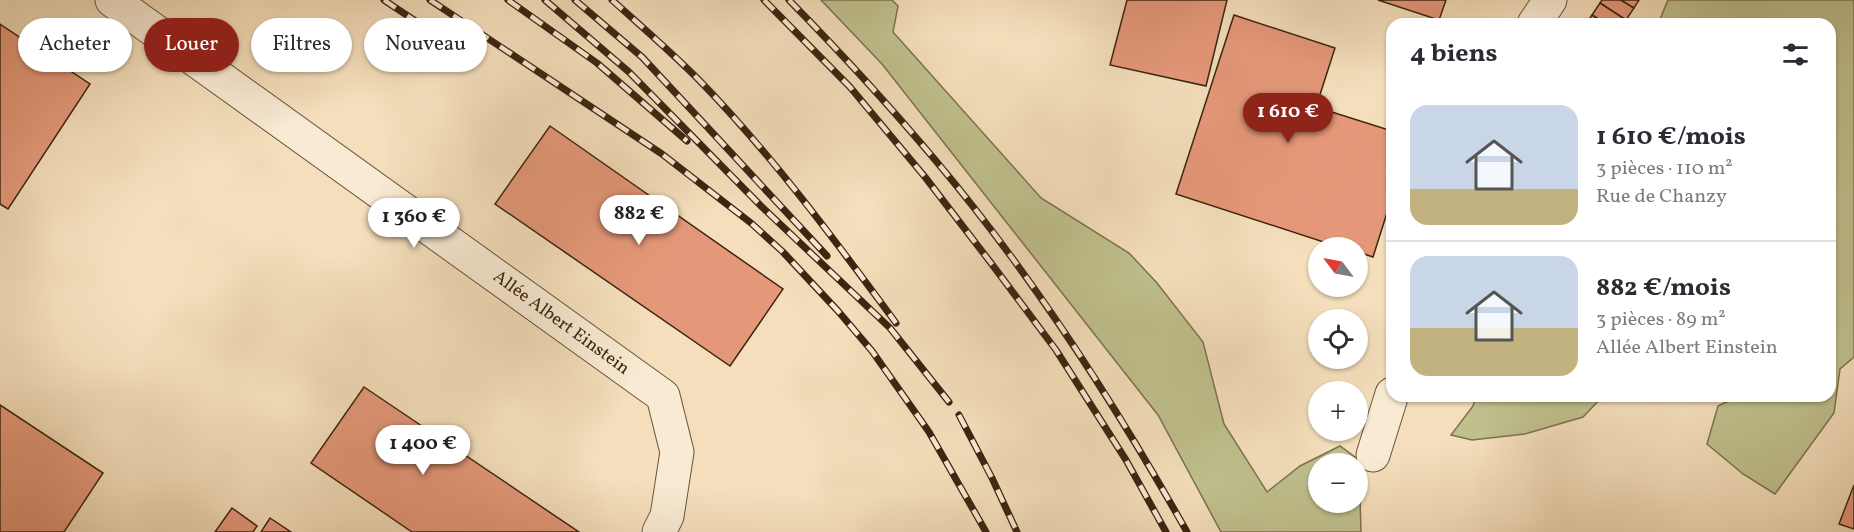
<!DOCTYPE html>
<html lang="fr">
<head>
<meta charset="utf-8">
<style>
	body { margin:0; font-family:Vollkorn,serif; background:#f7f7f7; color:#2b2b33; height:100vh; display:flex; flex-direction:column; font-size:22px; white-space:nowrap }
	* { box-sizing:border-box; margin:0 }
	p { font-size:20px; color:#7c7c81 }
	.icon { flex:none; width:33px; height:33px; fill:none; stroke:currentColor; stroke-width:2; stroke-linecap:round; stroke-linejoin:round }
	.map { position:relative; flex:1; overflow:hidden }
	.side { position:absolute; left:1386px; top:18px; width:450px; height:384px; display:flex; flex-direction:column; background:#fff; border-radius:18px; box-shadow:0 2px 4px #0004 }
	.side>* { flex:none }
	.guide { position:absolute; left:18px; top:18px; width:570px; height:54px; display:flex; gap:12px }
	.needle { width:39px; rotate:302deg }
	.buttons { position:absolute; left:1308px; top:237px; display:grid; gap:12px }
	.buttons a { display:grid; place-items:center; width:60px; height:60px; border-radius:50%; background:#fff; box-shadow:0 2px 4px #0004; font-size:30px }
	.price { position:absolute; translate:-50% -51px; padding:0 14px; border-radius:21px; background:#fff; color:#222; font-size:20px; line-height:39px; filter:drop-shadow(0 2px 3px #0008) }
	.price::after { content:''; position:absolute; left:50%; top:36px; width:18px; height:14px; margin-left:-9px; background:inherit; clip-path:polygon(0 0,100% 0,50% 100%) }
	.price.selected { background:#8f2418; color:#fff }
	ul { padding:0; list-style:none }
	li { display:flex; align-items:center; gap:18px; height:150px; padding:0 24px }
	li+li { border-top:2px solid #e1e1e2 }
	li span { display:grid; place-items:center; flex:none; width:168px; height:120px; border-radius:18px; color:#555 }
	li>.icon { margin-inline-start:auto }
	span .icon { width:72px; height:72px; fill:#fffc; stroke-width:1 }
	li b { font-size:26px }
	h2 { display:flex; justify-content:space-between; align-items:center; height:72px; padding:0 24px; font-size:26px }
	.chip { padding:0 21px; border-radius:27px; background:#fff; box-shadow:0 2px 4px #0004; font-size:21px; line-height:54px }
	.chip.selected { background:#8f2418; color:#fff }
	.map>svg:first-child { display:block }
	.green { fill:#bfc08d; stroke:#7d724f; stroke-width:1.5; fill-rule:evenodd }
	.building { fill:#e59879; stroke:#3b2511; stroke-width:1.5 }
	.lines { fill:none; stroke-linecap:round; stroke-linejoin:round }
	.minor-casing { stroke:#69533c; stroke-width:35 }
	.minor { stroke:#f8ead3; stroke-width:33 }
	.rail-casing { stroke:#3b2511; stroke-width:7 }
	.rail { stroke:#f8ead3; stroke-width:4.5; stroke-dasharray:14; stroke-linecap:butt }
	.labels { text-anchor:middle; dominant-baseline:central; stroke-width:5; stroke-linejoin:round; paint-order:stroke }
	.street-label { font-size:18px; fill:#3b2511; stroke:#f8ead3 }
</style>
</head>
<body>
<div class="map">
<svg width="1854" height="532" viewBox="0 0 1854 532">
	<rect width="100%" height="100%" fill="#f4debb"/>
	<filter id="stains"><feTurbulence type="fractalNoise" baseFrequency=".00333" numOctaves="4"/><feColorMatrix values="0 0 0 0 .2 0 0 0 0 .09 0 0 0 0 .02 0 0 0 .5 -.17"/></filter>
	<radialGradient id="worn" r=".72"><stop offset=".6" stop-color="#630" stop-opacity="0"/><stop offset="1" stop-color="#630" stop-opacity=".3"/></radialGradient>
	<g class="green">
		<path d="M821 0H892L898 6 893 32 1041 198 1129 253 1157 283 1203 342 1224 424 1267 492 1300 466 1340 446 1359 460 1361 532H1221L1158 415 882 64ZM1318 464H1358V502H1318Z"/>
		<path d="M1668 0H1854V357L1840 369 1834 413 1775 494 1743 474 1707 444 1718 406 1739 396H1830V24H1658Z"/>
		<path d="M1476 396H1603L1583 417 1525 434 1472 440 1451 435 1473 406Z"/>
	</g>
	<g class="building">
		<path d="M1127 0H1227L1206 86 1110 65Z"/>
		<path d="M1378 0H1446L1439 20Z"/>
		<path d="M1602 0H1621L1634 8 1626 20 1600 3Z"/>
		<path d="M1621 0H1639L1634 8Z"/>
		<path d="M1600 3 1626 20 1624 24H1606L1592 15Z"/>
		<path d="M1234 15 1335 48 1316 107 1392 131V197L1373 257 1358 252V248H1342L1176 194Z"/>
		<path d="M1592 15 1606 24H1586Z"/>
		<path d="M0 24 90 84 8 209 0 204Z"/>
		<path d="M550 126 783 289 730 366 495 204Z"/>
		<path d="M364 387 579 532H412L311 463Z"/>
		<path d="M0 405 103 473 64 532H0Z"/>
		<path d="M1854 485V529L1839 524Z"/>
		<path d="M232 508 257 526 253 532H215Z"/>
		<path d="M270 518 291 532H261Z"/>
	</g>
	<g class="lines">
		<defs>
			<g id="minor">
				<path d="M112 0 663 396 677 452 667 516 659 532"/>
				<path d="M1534 24 1550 0"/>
				<path d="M1373 455 1392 394"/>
			</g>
		</defs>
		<use href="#minor" class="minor-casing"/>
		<use href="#minor" class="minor"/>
		<defs>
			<g id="rail">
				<path d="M384 0 429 30"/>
				<path d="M430 0 662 154 751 223 783 252 838 311 872 351 929 432 986 532"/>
				<path d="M508 0 597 63 687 141"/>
				<path d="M545 0 629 72 762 207 890 328 949 402"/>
				<path d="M575 0 642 57 827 256"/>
				<path d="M612 0C641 26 671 52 699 80 772 155 834 239 896 323"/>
				<path d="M764 0 850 87 925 177 991 263 1056 350 1126 460 1166 532"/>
				<path d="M789 0C840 52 889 105 936 161 1032 275 1114 402 1187 532"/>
				<path d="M959 415 992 478 1017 532"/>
			</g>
		</defs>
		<use href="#rail" class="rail-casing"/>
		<use href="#rail" class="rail"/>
	</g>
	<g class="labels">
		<g class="street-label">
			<text transform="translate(561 323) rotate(36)">Allée Albert Einstein</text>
		</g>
	</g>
	<rect width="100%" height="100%" filter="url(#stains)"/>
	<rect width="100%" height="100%" fill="url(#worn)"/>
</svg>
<div class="buttons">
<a><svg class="needle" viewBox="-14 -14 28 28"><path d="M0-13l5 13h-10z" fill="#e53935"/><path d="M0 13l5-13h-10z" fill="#7c7c81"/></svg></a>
<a><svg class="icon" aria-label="locate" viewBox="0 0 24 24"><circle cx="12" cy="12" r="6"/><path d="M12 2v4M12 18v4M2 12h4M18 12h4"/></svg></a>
<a>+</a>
<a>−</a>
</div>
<b class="price selected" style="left:1288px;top:144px">1 610 €</b>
<b class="price" style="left:639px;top:246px">882 €</b>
<b class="price" style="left:414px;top:249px">1 360 €</b>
<b class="price" style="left:423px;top:476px">1 400 €</b>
<div class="guide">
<a class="chip">Acheter</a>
<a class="chip selected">Louer</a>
<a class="chip">Filtres</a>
<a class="chip">Nouveau</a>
</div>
<section class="side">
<h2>4 biens<svg class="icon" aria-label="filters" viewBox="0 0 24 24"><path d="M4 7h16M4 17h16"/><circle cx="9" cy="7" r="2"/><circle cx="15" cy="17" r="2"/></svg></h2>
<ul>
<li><span style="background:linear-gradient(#c9d6e8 70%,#c2b280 0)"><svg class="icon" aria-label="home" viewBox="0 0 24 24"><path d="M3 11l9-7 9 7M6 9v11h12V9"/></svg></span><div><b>1 610 €/mois</b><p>3 pièces · 110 m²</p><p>Rue de Chanzy</p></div></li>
<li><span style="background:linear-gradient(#c9d6e8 60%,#c2b280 0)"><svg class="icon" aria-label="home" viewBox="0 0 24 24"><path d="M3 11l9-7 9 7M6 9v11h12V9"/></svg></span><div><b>882 €/mois</b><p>3 pièces · 89 m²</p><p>Allée Albert Einstein</p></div></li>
</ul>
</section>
</div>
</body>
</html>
